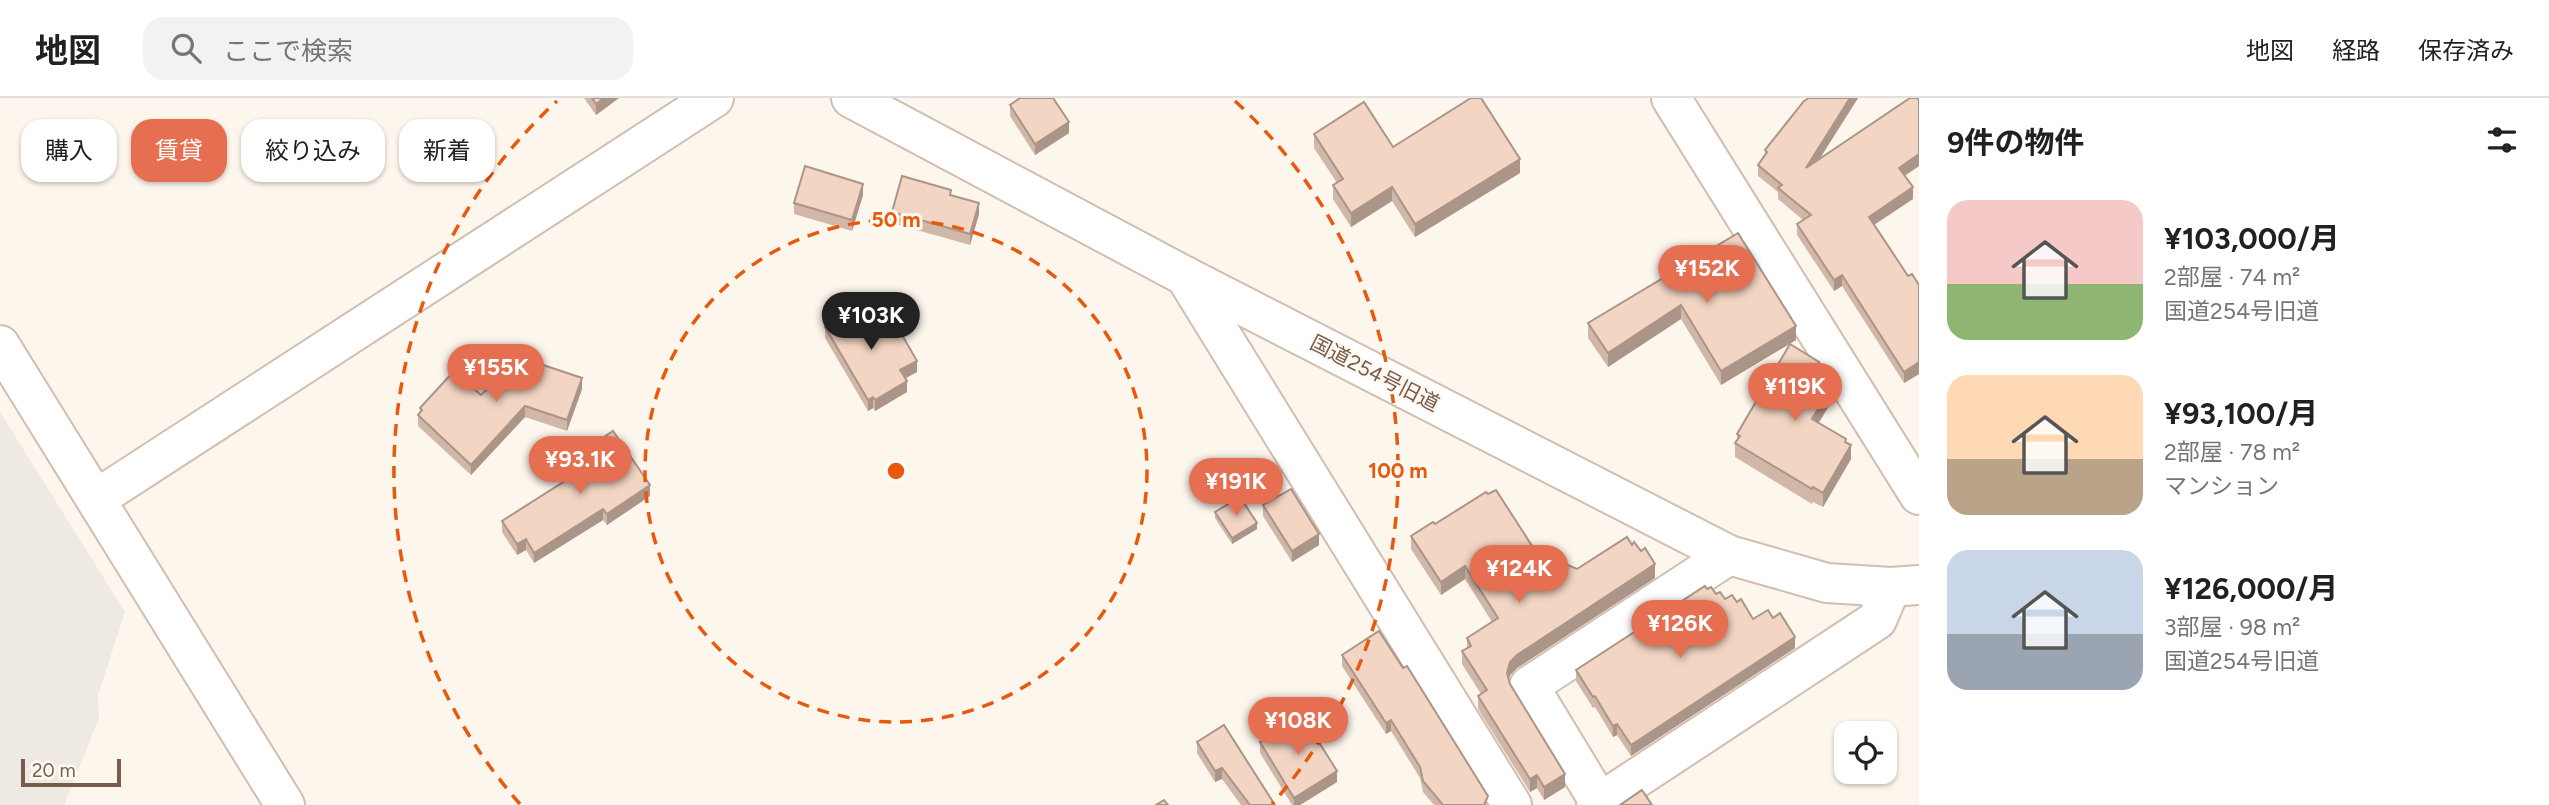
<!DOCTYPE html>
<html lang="ja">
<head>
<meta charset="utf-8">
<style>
	body { margin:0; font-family:Figtree,"Noto Sans JP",sans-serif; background:#f2f2f2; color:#202124; height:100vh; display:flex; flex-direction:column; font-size:26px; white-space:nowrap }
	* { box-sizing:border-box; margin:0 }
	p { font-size:23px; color:#757577 }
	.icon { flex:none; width:38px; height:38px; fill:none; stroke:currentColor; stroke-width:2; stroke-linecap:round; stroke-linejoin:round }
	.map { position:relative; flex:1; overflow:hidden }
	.panel { display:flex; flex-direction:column; background:#fff; width:630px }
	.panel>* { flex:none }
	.top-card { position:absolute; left:21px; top:21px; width:665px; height:63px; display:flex; gap:14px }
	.fabs { position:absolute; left:1834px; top:623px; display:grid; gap:14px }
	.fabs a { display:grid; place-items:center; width:63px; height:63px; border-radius:14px; background:#fff; box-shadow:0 2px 5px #0004; font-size:35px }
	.scale { position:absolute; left:21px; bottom:18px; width:100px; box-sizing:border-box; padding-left:7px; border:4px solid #7a5c4d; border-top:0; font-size:19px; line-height:24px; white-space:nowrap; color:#7a5c4d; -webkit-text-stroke:5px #fffaf3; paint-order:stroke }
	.price { position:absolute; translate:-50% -60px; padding:0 16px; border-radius:24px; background:#e76f51; color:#fff; font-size:23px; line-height:46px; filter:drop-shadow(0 2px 4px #0008) }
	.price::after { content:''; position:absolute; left:50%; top:42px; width:21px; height:16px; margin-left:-10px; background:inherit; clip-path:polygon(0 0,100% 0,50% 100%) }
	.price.on { background:#222; color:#fff }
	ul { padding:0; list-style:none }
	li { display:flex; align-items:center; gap:21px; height:175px; padding:0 28px }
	li span { display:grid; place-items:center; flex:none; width:196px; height:140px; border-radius:21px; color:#555 }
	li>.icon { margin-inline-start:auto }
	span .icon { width:84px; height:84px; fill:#fffc; stroke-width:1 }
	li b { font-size:30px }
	h2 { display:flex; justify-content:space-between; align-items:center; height:84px; padding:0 28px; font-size:30px }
	.chip { padding:0 24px; border-radius:21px; background:#fff; box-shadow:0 2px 5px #0004; font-size:24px; line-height:63px }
	.chip.on { background:#e76f51; color:#fff }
	header { display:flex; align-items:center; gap:42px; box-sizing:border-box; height:98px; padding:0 35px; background:#fff; border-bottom:2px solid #e0e0e0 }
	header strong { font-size:33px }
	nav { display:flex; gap:38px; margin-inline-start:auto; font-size:24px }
	.search { width:490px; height:63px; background:#f2f2f2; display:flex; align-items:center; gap:18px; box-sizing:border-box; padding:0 24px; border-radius:21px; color:#757577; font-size:26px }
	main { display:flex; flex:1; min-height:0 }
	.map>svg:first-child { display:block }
	.industrial { fill:#efe9e4 }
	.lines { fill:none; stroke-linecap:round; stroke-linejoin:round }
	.minor-casing { stroke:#d1beb0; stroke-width:42 }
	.tertiary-casing { stroke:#d1beb0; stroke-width:42 }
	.minor { stroke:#fff; stroke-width:38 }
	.tertiary { stroke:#fff; stroke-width:38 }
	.wall { fill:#d1b7a8 }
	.shaded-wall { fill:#aa9588 }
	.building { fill:#f3d5c3; stroke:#aa9588; stroke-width:2 }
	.ring { fill:none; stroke:#e8590c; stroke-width:3.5; stroke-dasharray:12 9 }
	.labels { text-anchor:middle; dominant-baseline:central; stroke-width:6; stroke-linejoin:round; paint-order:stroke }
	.street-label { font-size:21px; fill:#7a5c4d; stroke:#fffaf3 }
	.centre { fill:#e8590c; stroke:#fffaf3; stroke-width:3.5 }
	.ring-label { font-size:21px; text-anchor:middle; font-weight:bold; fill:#e8590c; stroke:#fffaf3; stroke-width:6; stroke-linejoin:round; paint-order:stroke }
</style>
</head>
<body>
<header>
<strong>地図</strong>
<div class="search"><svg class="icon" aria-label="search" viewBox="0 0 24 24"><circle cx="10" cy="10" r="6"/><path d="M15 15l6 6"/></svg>ここで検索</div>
<nav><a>地図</a><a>経路</a><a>保存済み</a></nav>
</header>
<main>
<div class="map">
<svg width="1919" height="707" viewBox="0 0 1919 707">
	<rect width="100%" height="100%" fill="#fdf6ec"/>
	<path class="industrial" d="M0 314 125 514 98 597 99 620 64 707H0Z"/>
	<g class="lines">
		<defs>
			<g id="minor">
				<path d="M1671 0 1919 397"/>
				<path d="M1185 178 1512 707"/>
				<path d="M96 401 714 0"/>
				<path d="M1600 705 1529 588 1729 457"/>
				<path d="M1596 707 1877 522 1891 489"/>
			</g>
			<g id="tertiary">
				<path d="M851 0 1185 178 1729 457 1827 485 1891 489 1919 487"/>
				<path d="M0 247 285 707"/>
			</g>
		</defs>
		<use href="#minor" class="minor-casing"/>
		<use href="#tertiary" class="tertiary-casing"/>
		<use href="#minor" class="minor"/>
		<use href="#tertiary" class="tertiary"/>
	</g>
	<g class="wall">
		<path d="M584 0H619L596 17Z"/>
		<path d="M1809 0H1858L1819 62 1919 2V68L1905 78 1913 101 1874 127 1908 178 1919 187V276L1904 285 1842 188 1834 193 1797 137V126L1803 122 1778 101V94L1758 78V67L1765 57V52Z"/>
		<path d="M1010 7 1069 35 1035 57 1010 18Z"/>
		<path d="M1314 36 1393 49 1520 75 1415 139 1392 103 1351 129 1333 101V87L1337 85 1314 50Z"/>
		<path d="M863 97 852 133 794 116V105Z"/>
		<path d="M951 97 979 116 970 147 892 125V114Z"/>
		<path d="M1738 135 1796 242 1721 287 1681 221 1608 269 1588 240V225Z"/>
		<path d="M864 218 893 239 917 274 906 280 907 294 875 313 873 310 868 313 825 240V229Z"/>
		<path d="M505 273 582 291 567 333 525 319 471 377 418 328V317L420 315V310L481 297Z"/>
		<path d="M1833 301 1819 325 1846 344 1851 361 1823 409 1813 404 1812 406 1735 359V345L1737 343V336Z"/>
		<path d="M585 352 650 398 607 427 603 422 534 465 526 452 517 457 502 434V423L588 368 585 363Z"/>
		<path d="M1263 407 1319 447 1292 464 1263 418Z"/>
		<path d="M1215 414 1257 431 1232 446 1215 420Z"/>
		<path d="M1435 426 1536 454 1577 471 1655 480 1517 570 1510 577 1509 581 1510 586 1565 689 1544 702 1537 690 1530 694 1478 611V598L1481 596 1462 566V553L1467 551V540L1492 524 1465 481 1441 497 1411 451V438Z"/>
		<path d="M1707 491 1725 501 1737 504 1753 521 1795 550 1631 658 1617 637 1613 639 1595 609 1593 610 1576 583V572Z"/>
		<path d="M1342 557 1488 707H1434L1423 694 1420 680 1391 633 1386 636 1342 568Z"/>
		<path d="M1197 644 1275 707H1241L1222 681 1215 684 1197 655Z"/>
		<path d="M1260 644 1337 684 1300 707H1292L1260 655Z"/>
	</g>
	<g class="shaded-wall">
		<path d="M604 0H619L596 17V6Z"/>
		<path d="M1850 0H1858L1806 82V70Z"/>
		<path d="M1069 24V35L1035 57V46Z"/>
		<path d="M1919 56V68L1899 81V70Z"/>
		<path d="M1520 61V75L1415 139V126Z"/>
		<path d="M863 86V97L852 133V122Z"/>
		<path d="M1392 89V103L1351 129V115Z"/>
		<path d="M1913 89V101L1869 130V119Z"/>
		<path d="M979 105V116L970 147V136Z"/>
		<path d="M1842 177V188L1834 193V182Z"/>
		<path d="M1681 207V221L1608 269V255Z"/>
		<path d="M1796 228V242L1721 287V273Z"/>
		<path d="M917 263V274L900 283V272Z"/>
		<path d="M1919 264V276L1904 285V274Z"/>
		<path d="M582 280V291L567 333V322Z"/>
		<path d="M907 283V294L875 313V302Z"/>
		<path d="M1833 287V301L1812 335V321Z"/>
		<path d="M873 299V310L868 313V302Z"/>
		<path d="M525 308V319L471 377V367Z"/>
		<path d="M1851 347V361L1823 409V395Z"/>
		<path d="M650 387V398L607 427V416Z"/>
		<path d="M603 411V422L534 465V455Z"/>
		<path d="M1257 425V431L1232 446V440Z"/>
		<path d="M1319 436V447L1292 464V453Z"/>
		<path d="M526 441V452L517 457V446Z"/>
		<path d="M1655 466V480L1517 570 1510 577 1507 588V575L1510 564 1517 557Z"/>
		<path d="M1465 468V481L1441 497V484Z"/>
		<path d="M1795 539V550L1631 658V647Z"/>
		<path d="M1391 622V633L1386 636V625Z"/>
		<path d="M1617 626V637L1613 639V628Z"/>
		<path d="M1222 670V681L1215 684V673Z"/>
		<path d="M1337 673V684L1300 707H1294V700Z"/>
		<path d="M1565 676V689L1544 702V689Z"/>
		<path d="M1537 677V690L1530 694V681Z"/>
	</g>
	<g class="building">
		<path d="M592 0H604L596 6Z"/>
		<path d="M1020 0H1053L1069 24 1035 46 1010 7Z"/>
		<path d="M1471 0H1481L1520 61 1415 126 1392 89 1351 115 1333 87 1343 81 1314 36 1364 4 1393 49Z"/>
		<path d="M1809 0H1850L1806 70 1910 0H1917L1919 2V56L1899 70 1913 89 1869 119 1908 178 1912 176 1919 187V264L1904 274 1842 177 1834 182 1797 126 1811 117 1778 90 1782 87 1758 67 1767 54 1765 52 1804 3Z"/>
		<path d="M805 68 863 86 852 122 794 105Z"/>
		<path d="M902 78 951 92 950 97 979 105 970 136 892 114Z"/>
		<path d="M1738 135 1796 228 1721 273 1681 207 1608 255 1588 225Z"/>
		<path d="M858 209 864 218 876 211 893 239 901 235 917 263 900 272 907 283 875 302 873 299 868 302 825 229Z"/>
		<path d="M1790 246 1819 264 1833 287 1812 321 1846 341 1845 344 1851 347 1823 395 1813 389 1812 391 1735 345 1740 338 1737 336Z"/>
		<path d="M510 256 582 280 567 322 525 308 471 367 418 317 422 312 420 310 454 273 481 297 505 273Z"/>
		<path d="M613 333 650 387 607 416 603 411 534 455 526 441 517 446 502 423 593 365 585 352Z"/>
		<path d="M1291 391 1319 436 1292 453 1263 407Z"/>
		<path d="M1496 392 1536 454 1577 471 1627 439 1632 447 1634 444 1641 453 1645 450 1655 466 1517 557 1510 564 1507 575 1510 586 1565 676 1544 689 1537 677 1530 681 1478 598 1487 592 1462 553 1471 548 1467 540 1498 520 1465 468 1441 484 1411 438 1433 424 1435 426 1486 394 1488 396Z"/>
		<path d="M1240 399 1257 425 1232 440 1215 414Z"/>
		<path d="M1705 488 1707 491 1711 489 1716 496 1720 494 1725 501 1732 497 1737 504 1741 501 1753 521 1768 512 1773 520 1780 515 1795 539 1631 647 1617 626 1613 628 1595 598 1593 599 1576 572Z"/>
		<path d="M1379 533 1403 570 1407 568 1488 698 1484 707H1443L1423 683 1420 669 1391 622 1386 625 1342 557Z"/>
		<path d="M1302 617 1337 673 1294 700 1260 644Z"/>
		<path d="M1224 627 1275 707H1250L1222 670 1215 673 1197 644Z"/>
		<path d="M1642 692 1652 707H1620Z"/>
		<path d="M1164 702 1168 707H1156Z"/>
	</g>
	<g class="ring">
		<circle cx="896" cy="373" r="251"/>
		<path d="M520 706A502 502 0 0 1 557 3M1235 3A502 502 0 0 1 1272 706"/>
	</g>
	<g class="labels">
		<g class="street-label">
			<text transform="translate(1375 275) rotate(27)">国道254号旧道</text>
		</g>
	</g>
	<circle cx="896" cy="373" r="10" class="centre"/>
	<g class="ring-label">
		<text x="896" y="129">50 m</text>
		<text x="1398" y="380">100 m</text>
	</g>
</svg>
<div class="fabs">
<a><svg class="icon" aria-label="locate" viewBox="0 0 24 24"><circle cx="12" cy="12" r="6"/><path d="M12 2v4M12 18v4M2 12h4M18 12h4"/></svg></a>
</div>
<div class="scale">20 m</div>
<b class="price" style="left:1707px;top:207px">¥152K</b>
<b class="price on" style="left:871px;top:254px">¥103K</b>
<b class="price" style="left:496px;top:306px">¥155K</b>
<b class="price" style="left:1795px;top:325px">¥119K</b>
<b class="price" style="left:580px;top:398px">¥93.1K</b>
<b class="price" style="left:1236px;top:420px">¥191K</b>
<b class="price" style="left:1519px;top:507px">¥124K</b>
<b class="price" style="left:1680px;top:562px">¥126K</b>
<b class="price" style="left:1298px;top:659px">¥108K</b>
<div class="top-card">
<a class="chip">購入</a>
<a class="chip on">賃貸</a>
<a class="chip">絞り込み</a>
<a class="chip">新着</a>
</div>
</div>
<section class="panel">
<h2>9件の物件<svg class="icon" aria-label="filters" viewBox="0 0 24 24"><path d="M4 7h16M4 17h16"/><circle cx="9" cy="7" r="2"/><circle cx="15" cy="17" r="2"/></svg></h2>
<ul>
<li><span style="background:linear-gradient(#f6c9c9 60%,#8fb573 0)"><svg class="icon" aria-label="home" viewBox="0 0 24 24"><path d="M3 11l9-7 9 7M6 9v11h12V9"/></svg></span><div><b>¥103,000/月</b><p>2部屋 · 74 m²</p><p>国道254号旧道</p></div></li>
<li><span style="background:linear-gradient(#ffd9b3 60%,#b9a48a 0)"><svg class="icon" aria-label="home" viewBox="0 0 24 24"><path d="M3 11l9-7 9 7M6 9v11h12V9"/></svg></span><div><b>¥93,100/月</b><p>2部屋 · 78 m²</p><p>マンション</p></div></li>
<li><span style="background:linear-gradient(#c9d6e8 60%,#9aa5b1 0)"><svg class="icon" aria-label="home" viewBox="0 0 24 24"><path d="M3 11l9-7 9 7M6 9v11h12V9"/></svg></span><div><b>¥126,000/月</b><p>3部屋 · 98 m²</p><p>国道254号旧道</p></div></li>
</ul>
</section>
</main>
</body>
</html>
